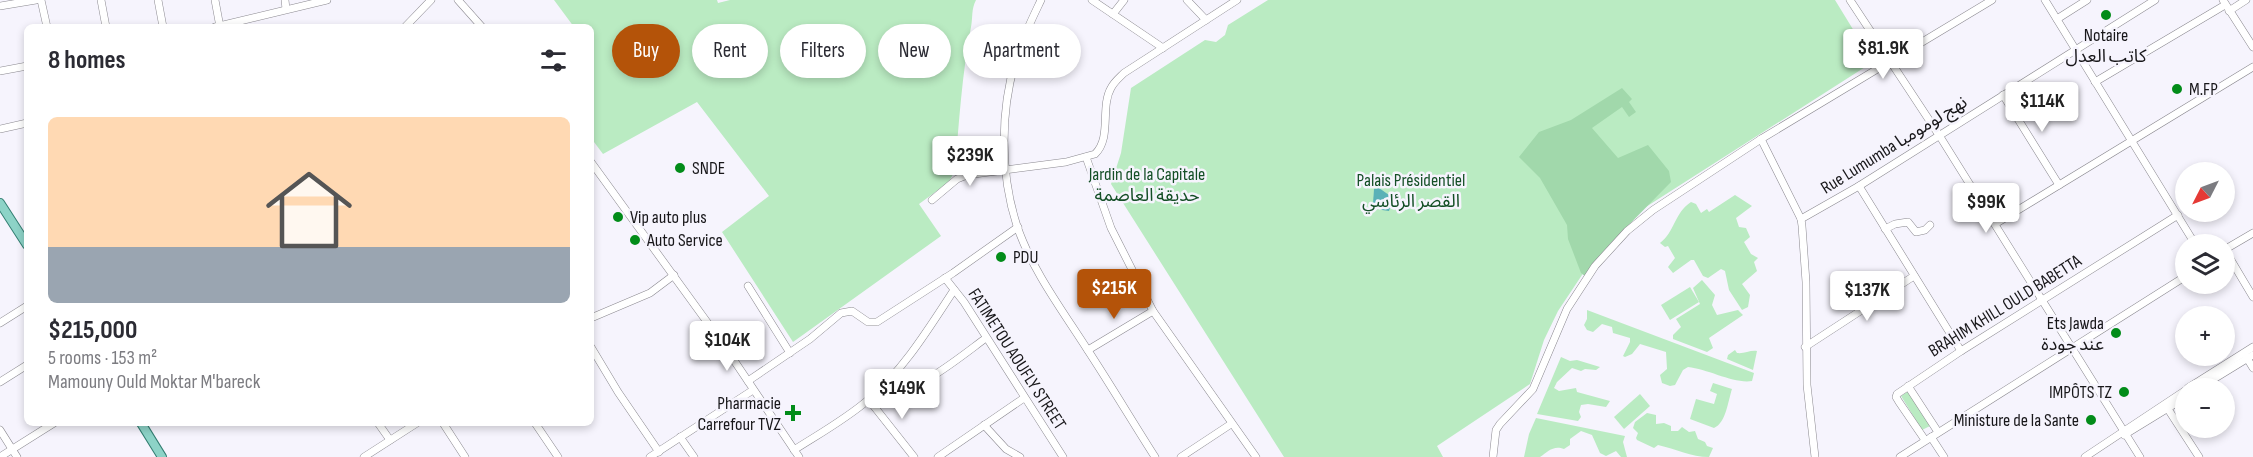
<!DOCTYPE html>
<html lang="en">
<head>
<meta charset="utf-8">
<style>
	body { margin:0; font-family:"Sofia Sans Condensed","Noto Sans Arabic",sans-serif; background:#f7f7f7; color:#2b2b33; height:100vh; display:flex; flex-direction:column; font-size:22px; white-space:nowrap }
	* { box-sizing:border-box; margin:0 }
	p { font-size:20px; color:#7c7c81 }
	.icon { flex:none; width:33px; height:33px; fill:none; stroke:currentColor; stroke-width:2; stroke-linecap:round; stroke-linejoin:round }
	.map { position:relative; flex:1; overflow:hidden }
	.side { position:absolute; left:24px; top:24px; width:570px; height:402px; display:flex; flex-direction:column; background:#fff; border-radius:9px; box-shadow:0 3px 9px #0003 }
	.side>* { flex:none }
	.hud { position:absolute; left:612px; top:24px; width:570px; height:54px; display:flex; gap:12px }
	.needle { width:39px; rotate:228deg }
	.fabs { position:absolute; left:2175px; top:162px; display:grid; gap:12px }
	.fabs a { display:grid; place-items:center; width:60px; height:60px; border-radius:50%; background:#fff; box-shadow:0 3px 9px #0003; font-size:30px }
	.price { position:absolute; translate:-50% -51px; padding:0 14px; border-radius:6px; background:#fff; color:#222; font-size:20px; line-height:39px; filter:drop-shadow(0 2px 3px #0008) }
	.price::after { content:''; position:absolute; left:50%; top:36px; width:18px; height:14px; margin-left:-9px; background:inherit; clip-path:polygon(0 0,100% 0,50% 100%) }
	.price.current { background:#b45309; color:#fff }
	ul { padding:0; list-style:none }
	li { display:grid; align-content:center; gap:12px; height:318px; padding:0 24px }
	li span { display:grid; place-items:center; height:186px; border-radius:9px; color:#555 }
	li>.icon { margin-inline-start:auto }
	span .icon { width:108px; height:108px; fill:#fffc; stroke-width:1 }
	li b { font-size:26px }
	h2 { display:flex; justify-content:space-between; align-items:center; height:72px; padding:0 24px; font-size:26px }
	.pill { padding:0 21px; border-radius:27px; background:#fff; box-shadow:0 3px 9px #0003; font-size:21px; line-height:54px }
	.pill.current { background:#b45309; color:#fff }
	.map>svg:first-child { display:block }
	.green { fill:#baebc2 }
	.forest { fill:#a1d8ab }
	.water { fill:#5ab1b7 }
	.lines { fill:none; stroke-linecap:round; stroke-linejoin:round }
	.minor-casing { stroke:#8a888f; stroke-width:8 }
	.major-casing { stroke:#337e72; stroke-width:10 }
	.minor { stroke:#fff; stroke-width:7 }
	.major { stroke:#8dd3c7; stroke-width:8 }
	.poi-dot { fill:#028c19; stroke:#f6f4fd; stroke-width:2 }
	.labels { text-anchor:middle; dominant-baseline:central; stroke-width:5; stroke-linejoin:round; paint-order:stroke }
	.poi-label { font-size:18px; fill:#18171a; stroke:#f6f4fd; text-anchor:start }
	.street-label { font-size:18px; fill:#18171a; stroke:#f6f4fd }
	.park-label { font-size:18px; fill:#144f26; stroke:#f6f4fd }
</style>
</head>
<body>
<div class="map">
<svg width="2253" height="457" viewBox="0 0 2253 457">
	<rect width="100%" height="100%" fill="#f6f4fd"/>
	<g class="green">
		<path d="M554 0H717L718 3 730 0H976C971 10 973 17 971 27 962 74 959 122 955 170L949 182 919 204 941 236 793 342 722 232 769 196 697 102 603 154 591 138V27H574Z"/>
		<path d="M1268 0H1835L1873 62 1638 212 1600 248 1558 311 1544 340 1530 384 1437 446 1443 457H1284L1111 184 1121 153 1131 88 1205 40 1216 42 1225 35 1228 25Z"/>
		<path d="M1735 195 1752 206 1736 218 1739 227 1746 228 1750 237 1744 242 1751 254 1758 258 1754 262 1757 271 1742 284 1750 295 1748 307 1742 310 1729 290 1725 271 1721 269 1708 278 1703 276 1694 260H1691L1673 273 1668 267 1675 258 1668 246 1665 247 1660 243C1675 232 1674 213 1691 202L1696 204 1701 213 1707 209 1709 212Z"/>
		<path d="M1702 280 1715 295 1712 305 1717 315 1738 310 1743 315 1709 338 1713 348 1707 352 1673 339V335L1681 327 1676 319 1700 304 1693 288Z"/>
		<path d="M1690 287 1699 302 1670 320 1661 305Z"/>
		<path d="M1587 310 1754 373 1752 381C1734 384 1708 369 1688 367L1683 370 1675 385 1670 386 1662 383 1660 375 1667 369 1666 352 1640 344 1632 354 1625 357 1623 356 1630 342V338L1613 333 1612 327 1602 324 1593 332 1587 330 1584 325 1587 319Z"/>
		<path d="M1735 350 1737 353C1744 354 1750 350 1757 351L1753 370 1727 359 1728 355Z"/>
		<path d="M1561 357 1570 361 1577 360 1600 367 1596 370 1585 369 1581 371 1572 368 1557 382 1554 388 1559 391 1576 388 1577 392 1610 401 1606 407 1588 404 1581 405 1579 412 1581 417 1578 421 1537 414Z"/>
		<path d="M1713 383 1732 389C1728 401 1726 423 1714 428L1690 419 1696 399 1714 404 1717 394 1710 391Z"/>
		<path d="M1910 390 1932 425 1922 430 1901 396Z"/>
		<path d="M1640 394 1650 406 1624 429 1614 417Z"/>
		<path d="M1647 413 1656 415V424L1664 423 1671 426V431H1678L1682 427 1689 432 1695 431 1698 439 1705 442 1707 446 1713 448 1709 457C1691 457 1676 449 1658 445L1654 448 1637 440 1636 438 1638 433 1633 428 1635 422Z"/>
		<path d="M1536 418 1625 436 1623 442 1627 457H1621L1616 451 1606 456 1600 453 1592 435 1581 431 1570 439V445L1564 449C1553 445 1548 452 1540 457H1524L1529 434Z"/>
	</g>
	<path class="forest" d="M1622 88 1632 99 1629 102 1636 112 1629 117 1622 107 1592 128 1618 158 1648 145 1669 171 1671 182 1610 244 1586 277 1581 273 1568 239 1567 225 1540 178 1519 157 1539 132 1571 120Z"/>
	<path class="water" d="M1379 188 1389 195 1391 205 1389 211 1382 210 1373 204 1374 189Z"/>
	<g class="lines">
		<defs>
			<g id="minor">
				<path d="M41 0 47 27"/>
				<path d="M101 0 106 27"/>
				<path d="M158 0 163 27"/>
				<path d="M215 0 220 27"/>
				<path d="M285 0 286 9"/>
				<path d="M458 0 482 27"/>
				<path d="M1041 0C1032 19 1022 39 1016 59 1000 111 1000 174 1017 226 1032 270 1062 310 1087 349 1110 384 1132 421 1155 457"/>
				<path d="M1092 0 1163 48"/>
				<path d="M1187 0 1206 20"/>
				<path d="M1850 0 1939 135 2140 457"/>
				<path d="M2045 0 2195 244"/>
				<path d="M2223 0 2253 47"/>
				<path d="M0 6 36 0"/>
				<path d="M2229 11 2246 0"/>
				<path d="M1113 14 1124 0"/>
				<path d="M2057 19 2087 0"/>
				<path d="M215 27 327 0"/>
				<path d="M405 27 431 0"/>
				<path d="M0 71 27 66"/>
				<path d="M2095 82 2225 5"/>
				<path d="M2003 95 2059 185"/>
				<path d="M0 129 27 123"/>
				<path d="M1761 139 1801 219 1802 226 1806 282 1807 385 1815 457"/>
				<path d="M1086 157 1111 228 1153 311 1256 457"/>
				<path d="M591 162 723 344 799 457"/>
				<path d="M1859 186 1961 351"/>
				<path d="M932 200 957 179 967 175 1066 162 1095 154C1112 138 1100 107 1111 88 1114 82 1119 78 1124 73L1237 0"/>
				<path d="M1801 219 1859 186 2155 0"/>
				<path d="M1995 224 2253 67"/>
				<path d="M1885 229 1895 224 1908 222 1916 232 1925 230 1930 225"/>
				<path d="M2224 250 2253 233"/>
				<path d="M2225 250 2253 297"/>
				<path d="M945 278 964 302 1063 457"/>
				<path d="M748 286 790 353"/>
				<path d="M591 318 650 293 674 275"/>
				<path d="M0 323 27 306"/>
				<path d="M591 347 618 392 659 452"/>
				<path d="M1805 347 1914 276"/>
				<path d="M1088 350 1153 311"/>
				<path d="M2245 355 2253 368"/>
				<path d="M891 378 901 388C921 390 969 350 986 338"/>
				<path d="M748 381 810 339 841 313 852 311 868 322H877L953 273 1018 227"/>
				<path d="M0 382 27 365"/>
				<path d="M1908 386 1938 432"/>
				<path d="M2188 388 2253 347"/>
				<path d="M2199 388 2253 355"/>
				<path d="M869 400 914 457"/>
				<path d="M2166 406 2199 457"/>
				<path d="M378 423 390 440"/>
				<path d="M443 423 465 457"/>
				<path d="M535 423 558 457"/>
				<path d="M984 425 1006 449 1020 457"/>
				<path d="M0 430 17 457"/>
				<path d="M2124 435 2186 397"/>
				<path d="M680 437 694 457"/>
				<path d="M1931 437 1944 457"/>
				<path d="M1925 440 1899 402 1896 397 1897 394 1961 351 2178 215"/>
				<path d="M794 450C819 434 846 419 868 400 903 371 929 328 954 290"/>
				<path d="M0 457 54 423"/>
				<path d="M364 457 417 423"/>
				<path d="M650 457 753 390"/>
				<path d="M938 457 1024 398"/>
				<path d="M1181 457 1231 424"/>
				<path d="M1493 457 1496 430 1500 424 1533 389 1567 309 1595 266 1627 231 1653 210 1761 139 1992 0"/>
				<path d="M1900 457 2186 276"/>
				<path d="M2085 457 2186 390"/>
			</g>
			<g id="major">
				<path d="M0 203 27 245"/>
				<path d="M141 423 162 457"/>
			</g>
		</defs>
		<use href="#minor" class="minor-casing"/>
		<use href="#major" class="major-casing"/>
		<use href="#minor" class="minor"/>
		<use href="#major" class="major"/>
	</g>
	<g class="poi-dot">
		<circle cx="2106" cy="15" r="6"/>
		<circle cx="2177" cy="89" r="6"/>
		<circle cx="680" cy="168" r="6"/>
		<circle cx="618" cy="217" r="6"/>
		<circle cx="635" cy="240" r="6"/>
		<circle cx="1001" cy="257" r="6"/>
		<circle cx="2116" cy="333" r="6"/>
		<circle cx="2124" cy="392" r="6"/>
		<path d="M790 404h6v6h6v6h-6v6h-6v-6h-6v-6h6z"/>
		<circle cx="2091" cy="420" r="6"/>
	</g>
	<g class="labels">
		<g class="poi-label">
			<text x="2106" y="35" text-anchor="middle">Notaire<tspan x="2106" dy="21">كاتب العدل</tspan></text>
			<text x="2189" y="89">M.FP</text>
			<text x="692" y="168">SNDE</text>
			<text x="630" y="217">Vip auto plus</text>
			<text x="647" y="240">Auto Service</text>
			<text x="1013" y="257">PDU</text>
			<text x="2104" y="323" text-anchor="end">Ets Jawda<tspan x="2104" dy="21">عند جودة</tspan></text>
			<text x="2112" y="392" text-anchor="end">IMPÔTS TZ</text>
			<text x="781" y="403" text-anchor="end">Pharmacie<tspan x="781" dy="21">Carrefour TVZ</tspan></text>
			<text x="2079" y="420" text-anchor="end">Ministure de la Sante</text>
		</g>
		<g class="street-label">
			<text transform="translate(1894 145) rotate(-32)">Rue Lumumba نهج لومومبا</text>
			<text transform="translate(2005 306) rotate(-32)">BRAHIM KHILL OULD BABETTA</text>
			<text transform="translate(1017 359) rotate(57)">FATIMETOU AOUFLY STREET</text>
		</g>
		<g class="park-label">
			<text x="1147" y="174">Jardin de la Capitale<tspan x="1147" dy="21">حديقة العاصمة</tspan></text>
			<text x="1411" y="180">Palais Présidentiel<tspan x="1411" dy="21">القصر الرئاسي</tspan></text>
		</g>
	</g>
</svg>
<div class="fabs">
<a><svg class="needle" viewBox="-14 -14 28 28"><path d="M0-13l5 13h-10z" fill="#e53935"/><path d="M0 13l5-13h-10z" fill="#7c7c81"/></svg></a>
<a><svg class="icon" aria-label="layers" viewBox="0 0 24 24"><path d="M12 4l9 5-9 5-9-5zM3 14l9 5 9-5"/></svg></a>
<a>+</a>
<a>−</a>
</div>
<b class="price" style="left:1883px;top:80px">$81.9K</b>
<b class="price" style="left:2042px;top:133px">$114K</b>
<b class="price" style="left:970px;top:187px">$239K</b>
<b class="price" style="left:1986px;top:234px">$99K</b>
<b class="price current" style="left:1114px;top:320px">$215K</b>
<b class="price" style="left:1867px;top:322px">$137K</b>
<b class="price" style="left:727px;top:372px">$104K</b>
<b class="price" style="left:902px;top:420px">$149K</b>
<div class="hud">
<a class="pill current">Buy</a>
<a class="pill">Rent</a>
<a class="pill">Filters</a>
<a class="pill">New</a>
<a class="pill">Apartment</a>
</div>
<section class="side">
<h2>8 homes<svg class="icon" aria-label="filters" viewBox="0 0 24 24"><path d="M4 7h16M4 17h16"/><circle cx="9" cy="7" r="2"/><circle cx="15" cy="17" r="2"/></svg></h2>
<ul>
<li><span style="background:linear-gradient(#ffd9b3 70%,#9aa5b1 0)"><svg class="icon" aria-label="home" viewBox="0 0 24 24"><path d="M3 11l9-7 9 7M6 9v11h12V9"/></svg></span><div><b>$215,000</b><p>5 rooms · 153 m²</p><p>Mamouny Ould Moktar M'bareck</p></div></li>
</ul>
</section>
</div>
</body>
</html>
